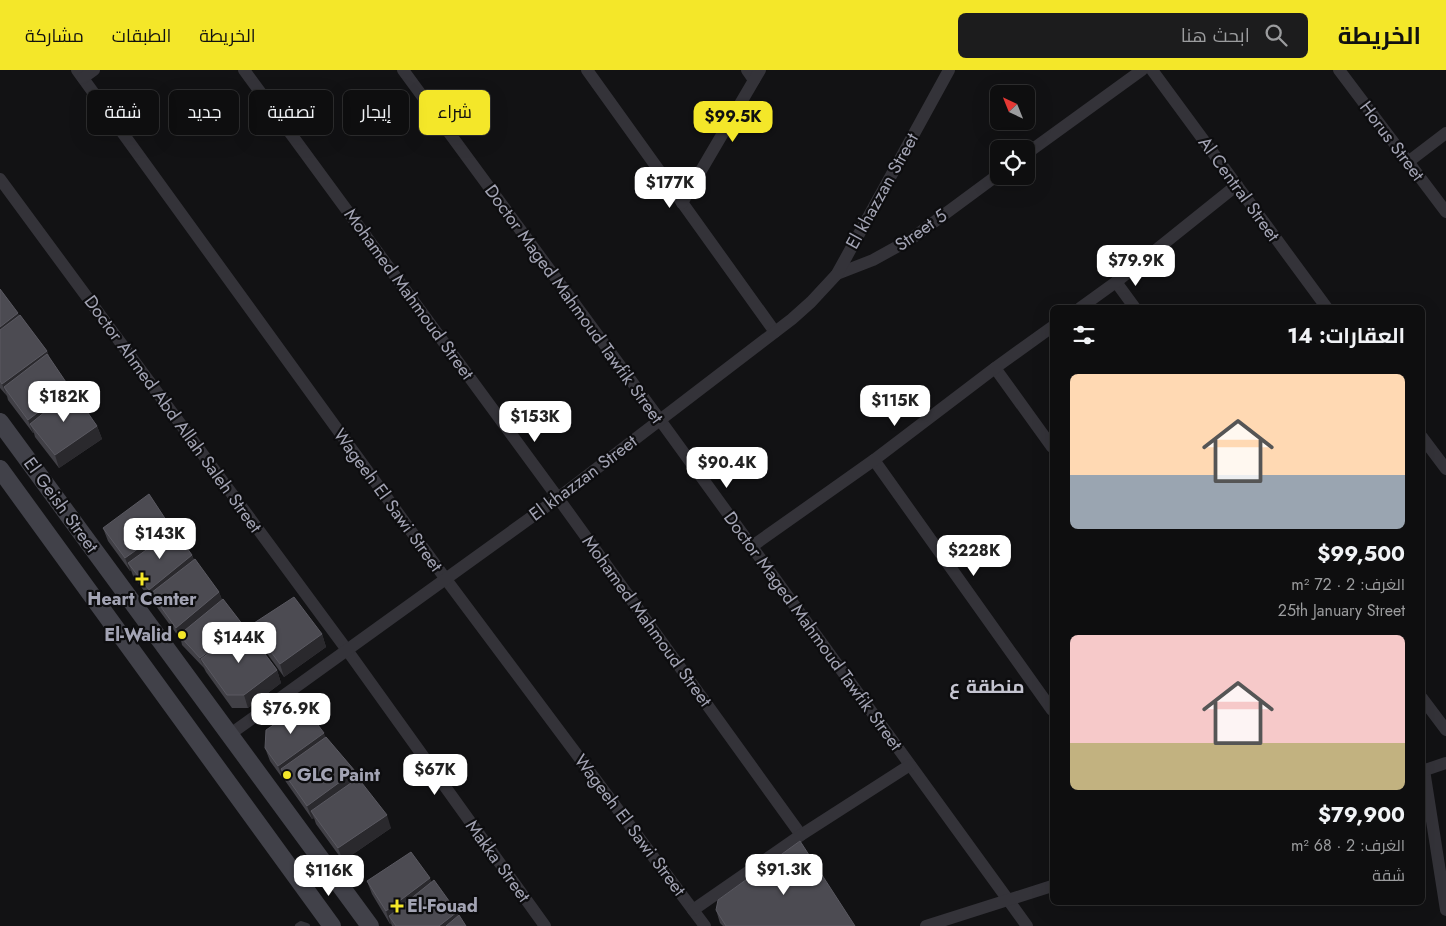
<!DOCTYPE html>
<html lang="ar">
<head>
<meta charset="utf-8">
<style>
	body { margin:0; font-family:Jost,Cairo,sans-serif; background:#1c1c1d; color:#f1f3f6; direction:rtl; height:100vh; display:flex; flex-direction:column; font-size:19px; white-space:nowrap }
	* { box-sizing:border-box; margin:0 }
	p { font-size:16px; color:#9b9c9e }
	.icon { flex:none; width:28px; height:28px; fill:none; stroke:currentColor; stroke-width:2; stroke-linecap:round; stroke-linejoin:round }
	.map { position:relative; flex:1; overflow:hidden; direction:ltr }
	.panel { position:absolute; left:1050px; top:235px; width:375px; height:600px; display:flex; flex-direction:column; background:#0e0e0f; border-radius:8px; box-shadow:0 5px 20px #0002,0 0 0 1px #2e2e2f; direction:rtl }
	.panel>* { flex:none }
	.banner { position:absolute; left:15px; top:20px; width:475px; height:45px; direction:rtl; display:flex; gap:10px }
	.needle { width:32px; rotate:317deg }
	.controls { position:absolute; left:990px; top:15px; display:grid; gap:10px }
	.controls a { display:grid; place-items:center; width:45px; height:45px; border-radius:8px; background:#0e0e0f; box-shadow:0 5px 20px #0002,0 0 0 1px #2e2e2f; font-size:25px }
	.price { position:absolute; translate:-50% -42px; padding:0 11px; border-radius:10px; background:#fff; color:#222; font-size:16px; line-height:32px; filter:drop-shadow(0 1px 2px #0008) }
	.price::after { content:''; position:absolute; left:50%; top:30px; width:15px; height:11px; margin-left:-8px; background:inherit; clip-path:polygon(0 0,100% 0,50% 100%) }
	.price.current { background:#f4e729; color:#111 }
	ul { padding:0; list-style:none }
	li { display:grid; align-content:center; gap:10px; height:265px; padding:0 20px }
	li span { display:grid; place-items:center; height:155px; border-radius:8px; color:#555 }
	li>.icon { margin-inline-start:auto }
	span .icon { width:90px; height:90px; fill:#fffc; stroke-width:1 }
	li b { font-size:21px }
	h2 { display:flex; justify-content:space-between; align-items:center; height:60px; padding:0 20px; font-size:21px }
	.pill { padding:0 18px; border-radius:8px; background:#0e0e0f; box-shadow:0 5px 20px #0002,0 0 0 1px #2e2e2f; font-size:18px; line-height:45px }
	.pill.current { background:#f4e729; color:#111 }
	header { display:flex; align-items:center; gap:30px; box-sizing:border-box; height:70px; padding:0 25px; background:#f4e729; color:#111 }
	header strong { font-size:24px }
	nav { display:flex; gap:28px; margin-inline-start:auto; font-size:18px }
	.search { width:350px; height:45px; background:#1c1c1d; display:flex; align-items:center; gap:12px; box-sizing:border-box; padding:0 18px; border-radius:8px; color:#9b9c9e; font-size:19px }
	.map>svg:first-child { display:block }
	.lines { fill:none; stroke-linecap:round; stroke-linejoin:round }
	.lane { stroke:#343339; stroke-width:6 }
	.street { stroke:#343339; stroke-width:12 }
	.secondary { stroke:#414149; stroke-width:18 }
	.wall { fill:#414046 }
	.shaded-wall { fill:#2a292d }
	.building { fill:#4c4b52; stroke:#5a5961 }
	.poi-dot { fill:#f4e729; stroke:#0d0d0f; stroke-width:2 }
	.labels { text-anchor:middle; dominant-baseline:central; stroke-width:4.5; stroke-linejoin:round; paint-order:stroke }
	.street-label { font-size:18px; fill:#a3a4b4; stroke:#0d0d0f }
	.poi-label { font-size:18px; font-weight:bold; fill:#a3a4b4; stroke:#0d0d0f; text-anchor:start }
	.neighbourhood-label { font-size:19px; font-weight:bold; fill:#c4c4d0; stroke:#0d0d0f }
</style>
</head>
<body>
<header>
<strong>الخريطة</strong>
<div class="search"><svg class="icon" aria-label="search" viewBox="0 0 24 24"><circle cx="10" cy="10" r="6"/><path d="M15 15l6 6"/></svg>ابحث هنا</div>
<nav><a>الخريطة</a><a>الطبقات</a><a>مشاركة</a></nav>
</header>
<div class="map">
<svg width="1446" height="856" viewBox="0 0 1446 856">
	<rect width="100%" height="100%" fill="#121214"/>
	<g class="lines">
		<path class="lane" d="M298 856 301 854 307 856"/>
		<g class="street">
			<path d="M77 0 445 508 705 856"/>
			<path d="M244 0 558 428 801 765"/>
			<path d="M403 0 660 350 1027 856"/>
			<path d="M587 0 775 262"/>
			<path d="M747 0 754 10"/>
			<path d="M1152 0 1327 238"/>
			<path d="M1339 0 1446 142"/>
			<path d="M83 8 94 0"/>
			<path d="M1026 84 1142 0"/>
			<path d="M1408 92 1446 63"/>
			<path d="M0 109 347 580 545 856"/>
			<path d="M682 133 760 0"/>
			<path d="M837 204 873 190 911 169 999 104"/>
			<path d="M1116 212 1135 238"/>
			<path d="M1080 238 1116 212 1237 115"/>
			<path d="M995 298 1052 377"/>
			<path d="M1422 367 1446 399"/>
			<path d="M874 390 1052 640"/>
			<path d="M751 477 874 390 995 298 1052 257"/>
			<path d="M1422 628 1446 660"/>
			<path d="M229 665 558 428 792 249 811 232 837 204 949 0"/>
			<path d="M1424 700 1446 840"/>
			<path d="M1422 701 1446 693"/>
			<path d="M693 840 801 765 910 695"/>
			<path d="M926 856 1052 816"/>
		</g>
		<g class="secondary">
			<path d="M0 352 370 856"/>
			<path d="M0 399 332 856"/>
		</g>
	</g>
	<g class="wall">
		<path d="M0 219 19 245 47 281 50 289 71 321 97 356 102 369 59 398 35 367 34 363H33L8 330 7 326 0 318Z"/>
		<path d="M170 456 172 462 192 485 194 490 219 522 222 530 243 555 244 557 277 600 281 613 248 638H232L206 602 204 598 182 575 181 570 156 536 154 532 153 533 133 506 131 500 130 501 108 471 103 458Z"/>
		<path d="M251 555 322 564 326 577 284 607 256 568Z"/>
		<path d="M325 667 355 701 358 708 391 758 343 791 316 754 314 748 312 749 286 712 284 708 283 709 270 691 265 678Z"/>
		<path d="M367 811 432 812 457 842 458 846 466 856H392L391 853 390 854 372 824Z"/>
		<path d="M716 840 855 856H723L720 853Z"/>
	</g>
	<g class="shaded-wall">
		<path d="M18 243 23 256 0 273V257Z"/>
		<path d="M47 281 52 294 4 317 7 327 2 314Z"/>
		<path d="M70 318 75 331 30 354 34 363H33L28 350Z"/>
		<path d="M97 356 102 369 59 398 55 385Z"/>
		<path d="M170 456 175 469 128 493 131 500 130 501 125 488Z"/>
		<path d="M192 485 197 498 151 523 154 532 153 533 149 520Z"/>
		<path d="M219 522 224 535 179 565 180 571 176 558Z"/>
		<path d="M243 555 246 565 201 589 204 598 200 588Z"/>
		<path d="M322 564 326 577 284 607 280 594Z"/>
		<path d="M277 600 281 613 248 638 244 625Z"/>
		<path d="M324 663 329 676 281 699 284 708 283 709 278 696Z"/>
		<path d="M355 701 360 714 311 741 314 748 312 749 307 736Z"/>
		<path d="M387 745 391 758 343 791 338 778Z"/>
		<path d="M430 808 435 821 389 846 391 853 390 854 386 841Z"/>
		<path d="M457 842 461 855 460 856H439Z"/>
	</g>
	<g class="building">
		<path d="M0 219 18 243 0 257Z"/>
		<path d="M20 245 47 281 2 314 0 311V260Z"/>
		<path d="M47 284 70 318 28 350 4 317Z"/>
		<path d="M72 320 97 356 55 385 30 354Z"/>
		<path d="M149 424 170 456 125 488 103 458Z"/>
		<path d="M174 460 192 485 149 520 128 493Z"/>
		<path d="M195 489 219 522 176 558 151 523Z"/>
		<path d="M294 527 322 564 280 594 251 555Z"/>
		<path d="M223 529 243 555 200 588 179 565Z"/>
		<path d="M244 556 277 600 244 625H227L201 589Z"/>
		<path d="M303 635 324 663 278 696 265 678 266 660Z"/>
		<path d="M326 667 355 701 307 736 281 699Z"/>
		<path d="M358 708 387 745 338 778 311 741Z"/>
		<path d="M800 771 855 856H726L716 840 718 830Z"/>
		<path d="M411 782 430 808 386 841 367 811Z"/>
		<path d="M434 810 457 842 439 856H396L389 846Z"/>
		<path d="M459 845 466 856H446Z"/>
	</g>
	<g class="poi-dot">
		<path d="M139.5 501.5h5v5h5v5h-5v5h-5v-5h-5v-5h5z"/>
		<circle cx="182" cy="565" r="5"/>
		<circle cx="287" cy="705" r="5"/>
		<path d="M394.5 828.5h5v5h5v5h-5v5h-5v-5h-5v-5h5z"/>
	</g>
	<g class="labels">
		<g class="street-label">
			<text transform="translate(1392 71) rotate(53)">Horus Street</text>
			<text transform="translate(1239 119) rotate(54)">Al Central Street</text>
			<text transform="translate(882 121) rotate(-61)">El khazzan Street</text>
			<text transform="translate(921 160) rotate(-35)">Street 5</text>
			<text transform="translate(409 224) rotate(54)">Mohamed Mahmoud Street</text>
			<text transform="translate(574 234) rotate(54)">Doctor Maged Mahmoud Tawfik Street</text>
			<text transform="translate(173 344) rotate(54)">Doctor Ahmed Abd Allah Saleh Street</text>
			<text transform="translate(583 408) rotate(-37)">El khazzan Street</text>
			<text transform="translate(388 430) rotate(54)">Wageeh El Sawi Street</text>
			<text transform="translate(61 435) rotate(54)">El Geish Street</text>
			<text transform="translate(647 551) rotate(54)">Mohamed Mahmoud Street</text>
			<text transform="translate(813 561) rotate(54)">Doctor Maged Mahmoud Tawfik Street</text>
			<text transform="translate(630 755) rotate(53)">Wageeh El Sawi Street</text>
			<text transform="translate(498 791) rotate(54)">Makka Street</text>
		</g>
		<g class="poi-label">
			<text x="142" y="529" text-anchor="middle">Heart Center</text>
			<text x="172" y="565" text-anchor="end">El-Walid</text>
			<text x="297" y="705">GLC Paint</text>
			<text x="407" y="836">El-Fouad</text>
		</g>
		<g class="neighbourhood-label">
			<text x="987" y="616">منطقة ع</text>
		</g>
	</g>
</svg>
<div class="controls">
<a><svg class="needle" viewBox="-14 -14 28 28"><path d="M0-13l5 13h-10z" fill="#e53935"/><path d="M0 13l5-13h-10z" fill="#9b9c9e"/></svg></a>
<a><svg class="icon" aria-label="locate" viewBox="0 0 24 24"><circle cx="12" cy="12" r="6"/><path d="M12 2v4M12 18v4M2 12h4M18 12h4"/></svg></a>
</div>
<b class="price current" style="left:733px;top:73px">$99.5K</b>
<b class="price" style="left:670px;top:139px">$177K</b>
<b class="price" style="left:1136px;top:217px">$79.9K</b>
<b class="price" style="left:64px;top:353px">$182K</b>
<b class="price" style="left:895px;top:357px">$115K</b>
<b class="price" style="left:535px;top:373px">$153K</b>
<b class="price" style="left:727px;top:419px">$90.4K</b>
<b class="price" style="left:160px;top:490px">$143K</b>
<b class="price" style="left:974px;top:507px">$228K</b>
<b class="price" style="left:239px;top:594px">$144K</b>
<b class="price" style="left:291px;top:665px">$76.9K</b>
<b class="price" style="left:435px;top:726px">$67K</b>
<b class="price" style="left:784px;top:826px">$91.3K</b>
<b class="price" style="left:329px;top:827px">$116K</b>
<div class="banner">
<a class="pill current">شراء</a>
<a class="pill">إيجار</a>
<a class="pill">تصفية</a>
<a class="pill">جديد</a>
<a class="pill">شقة</a>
</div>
<section class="panel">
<h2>العقارات: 14<svg class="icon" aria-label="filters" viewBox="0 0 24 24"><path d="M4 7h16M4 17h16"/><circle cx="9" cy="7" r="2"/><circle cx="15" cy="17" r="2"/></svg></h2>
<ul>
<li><span style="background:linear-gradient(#ffd9b3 65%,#9aa5b1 0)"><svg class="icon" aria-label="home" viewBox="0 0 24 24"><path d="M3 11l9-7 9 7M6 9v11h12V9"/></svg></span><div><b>$99,500</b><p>الغرف: 2 · 72 m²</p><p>25th January Street</p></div></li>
<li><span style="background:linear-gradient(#f6c9c9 70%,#c2b280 0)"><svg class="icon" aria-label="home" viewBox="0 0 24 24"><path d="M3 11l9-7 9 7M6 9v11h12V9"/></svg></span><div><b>$79,900</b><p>الغرف: 2 · 68 m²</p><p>شقة</p></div></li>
</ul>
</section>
</div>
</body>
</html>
